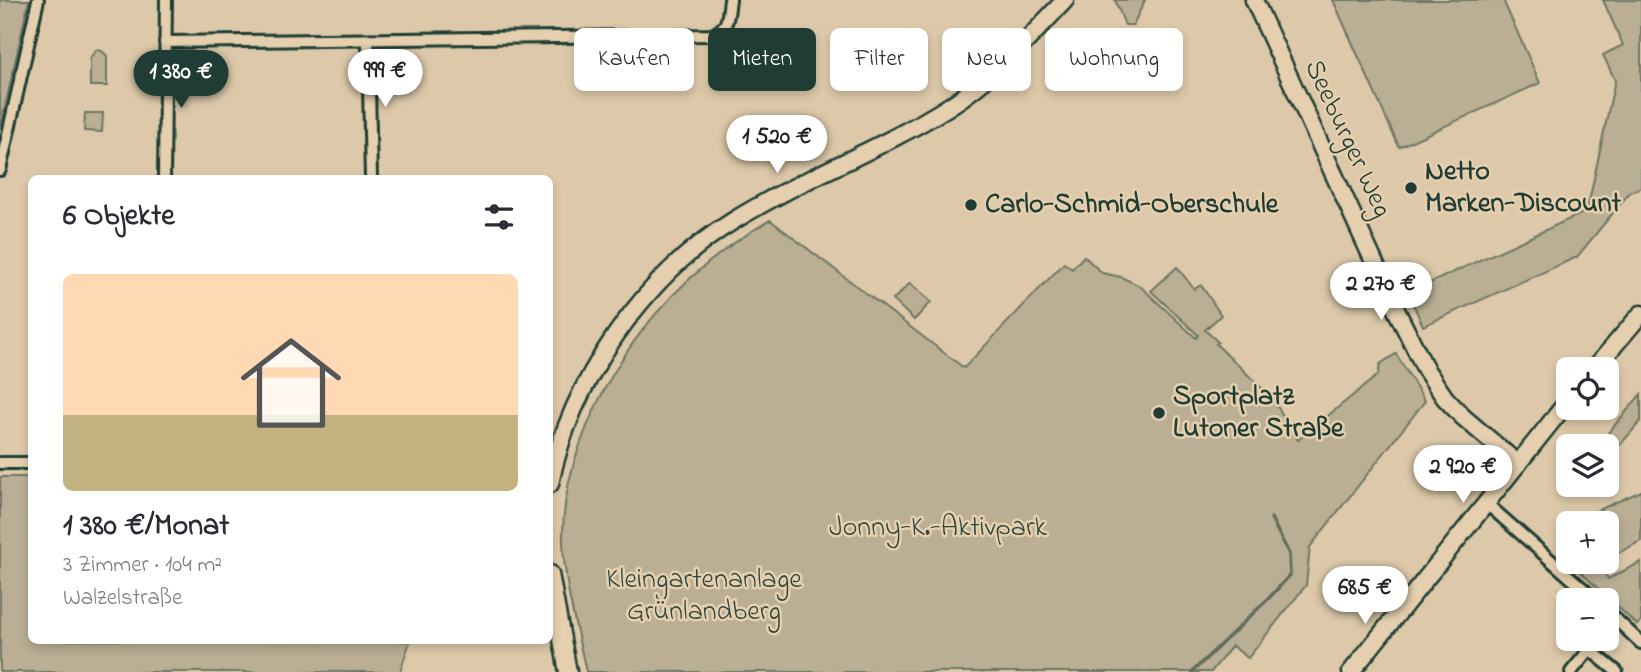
<!DOCTYPE html>
<html lang="de">
<head>
<meta charset="utf-8">
<style>
	body { margin:0; font-family:"Indie Flower",sans-serif; background:#f7f7f7; color:#2b2b33; height:100vh; display:flex; flex-direction:column; font-size:26px; white-space:nowrap }
	* { box-sizing:border-box; margin:0 }
	p { font-size:23px; color:#7c7c81 }
	.icon { flex:none; width:38px; height:38px; fill:none; stroke:currentColor; stroke-width:2; stroke-linecap:round; stroke-linejoin:round }
	.map { position:relative; flex:1; overflow:hidden }
	.sheet { position:absolute; left:28px; top:175px; width:525px; height:469px; display:flex; flex-direction:column; background:#fff; border-radius:10px; box-shadow:0 4px 10px #0003 }
	.sheet>* { flex:none }
	.top-card { position:absolute; left:574px; top:28px; width:665px; height:63px; display:flex; gap:14px }
	.buttons { position:absolute; left:1556px; top:357px; display:grid; gap:14px }
	.buttons a { display:grid; place-items:center; width:63px; height:63px; border-radius:10px; background:#fff; box-shadow:0 4px 10px #0003; font-size:35px }
	.price { position:absolute; translate:-50% -60px; padding:0 16px; border-radius:24px; background:#fff; color:#222; font-size:23px; line-height:46px; filter:drop-shadow(0 2px 4px #0008) }
	.price::after { content:''; position:absolute; left:50%; top:42px; width:21px; height:16px; margin-left:-10px; background:inherit; clip-path:polygon(0 0,100% 0,50% 100%) }
	.price.on { background:#1f3d34; color:#fff }
	ul { padding:0; list-style:none }
	li { display:grid; align-content:center; gap:14px; height:371px; padding:0 35px }
	li span { display:grid; place-items:center; height:217px; border-radius:10px; color:#555 }
	li>.icon { margin-inline-start:auto }
	span .icon { width:126px; height:126px; fill:#fffc; stroke-width:1 }
	li b { font-size:30px }
	h2 { display:flex; justify-content:space-between; align-items:center; height:84px; padding:0 35px; font-size:30px }
	.tag { padding:0 24px; border-radius:10px; background:#fff; box-shadow:0 4px 10px #0003; font-size:24px; line-height:63px }
	.tag.on { background:#1f3d34; color:#fff }
	.map>svg:first-child { display:block }
	.green { fill:#baaf94; stroke:#6c7664; stroke-width:2 }
	.lines { fill:none; stroke-linecap:round; stroke-linejoin:round }
	.stream { stroke:#606c5c; stroke-width:3.5 }
	.street-casing { stroke:#1f3d34; stroke-width:16 }
	.secondary-casing { stroke:#1f3d34; stroke-width:21 }
	.street { stroke:#e5cfae; stroke-width:10 }
	.secondary { stroke:#e5cfae; stroke-width:16 }
	.poi-dot { fill:#1f3d34; stroke:#e5cfae; stroke-width:2.5 }
	.labels { text-anchor:middle; dominant-baseline:central; stroke-width:5; stroke-linejoin:round; paint-order:stroke }
	.street-label { font-size:28px; fill:#1f3d34; stroke:#e5cfae }
	.poi-label { font-size:28px; font-weight:bold; fill:#1f3d34; stroke:#e5cfae; text-anchor:start }
	.park-label { font-size:28px; fill:#2e483e; stroke:#e5cfae }
</style>
</head>
<body>
<div class="map">
<svg width="1641" height="672" viewBox="0 0 1641 672">
	<rect width="100%" height="100%" fill="#ddc9a9"/>
	<filter id="ink" filterUnits="userSpaceOnUse"><feTurbulence type="fractalNoise" baseFrequency=".0143" numOctaves="2"/><feDisplacementMap in="SourceGraphic" scale="14" xChannelSelector="R" yChannelSelector="G"/><feConvolveMatrix kernelMatrix="1 2 1 2 8 2 1 2 1" color-interpolation-filters="sRGB"/></filter>
	<g filter="url(#ink)">
		<g class="green">
			<path d="M0 0H29L0 129Z"/>
			<path d="M1115 0H1145L1133 25H1125Z"/>
			<path d="M1333 0H1503L1540 83 1399 147Z"/>
			<path d="M1603 0H1641V187L1630 192 1577 257 1423 326 1408 293 1587 211 1615 80 1603 55 1623 45Z"/>
			<path d="M96 50 102 51 107 56V86H90V58Z"/>
			<path d="M85 113H103L102 132 84 131Z"/>
			<path d="M770 220 964 368 1064 263 1072 269 1084 256 1102 273 1121 277 1140 286 1196 338 1198 335 1151 291 1177 267 1194 289 1201 285 1221 315 1205 330 1218 342 1216 344 1272 398 1298 440 1378 375 1380 364 1396 354 1425 401 1310 547 1306 585 1248 658 1232 646 1211 672H586C577 629 564 585 563 541 562 507 569 474 581 442 616 346 682 271 770 220Z"/>
			<path d="M910 283 931 302 914 320 893 300Z"/>
			<path d="M1641 394V421L1607 460 1606 446H1597Z"/>
			<path d="M0 477H31L32 640 410 641 400 672H0Z"/>
			<path d="M1641 491V541L1607 559 1606 523H1574V521Z"/>
			<path d="M1570 562H1601L1599 563 1608 579 1641 562V621L1637 625Z"/>
		</g>
		<g class="lines">
			<path class="stream" d="M1192 672 1269 598 1290 575 1289 554 1271 518"/>
			<defs>
				<g id="street">
					<path d="M368 40 371 178"/>
					<path d="M165 42 712 35C730 26 727 19 730 0"/>
					<path d="M0 170 38 0"/>
					<path d="M164 178 166 0"/>
					<path d="M0 463H32"/>
					<path d="M1487 504 1596 600"/>
					<path d="M1606 610 1641 643"/>
					<path d="M1594 639 1587 647 1617 672"/>
					<path d="M1571 672 1590 649"/>
				</g>
				<g id="secondary">
					<path d="M1254 0 1397 312 1426 370 1445 398 1463 417 1518 464"/>
					<path d="M1594 369 1641 314"/>
					<path d="M550 484C570 382 645 275 733 221 802 178 880 150 948 107 993 79 1029 38 1065 0"/>
					<path d="M550 574 568 672"/>
					<path d="M1351 672 1568 401"/>
				</g>
			</defs>
			<use href="#street" class="street-casing"/>
			<use href="#secondary" class="secondary-casing"/>
			<use href="#street" class="street"/>
			<use href="#secondary" class="secondary"/>
		</g>
	</g>
	<g class="poi-dot">
		<circle cx="1411" cy="188" r="7"/>
		<circle cx="971" cy="205" r="7"/>
		<circle cx="1159" cy="413" r="7"/>
	</g>
	<g class="labels">
		<g class="street-label">
			<text transform="translate(1347 139) rotate(65)">Seeburger Weg</text>
		</g>
		<g class="poi-label">
			<text x="1425" y="172">Netto<tspan x="1425" dy="32">Marken-Discount</tspan></text>
			<text x="985" y="205">Carlo-Schmid-Oberschule</text>
			<text x="1173" y="397">Sportplatz<tspan x="1173" dy="32">Lutoner Straße</tspan></text>
		</g>
		<g class="park-label">
			<text x="938" y="528">Jonny-K.-Aktivpark</text>
			<text x="704" y="580">Kleingartenanlage<tspan x="704" dy="32">Grünlandberg</tspan></text>
		</g>
	</g>
</svg>
<div class="buttons">
<a><svg class="icon" aria-label="locate" viewBox="0 0 24 24"><circle cx="12" cy="12" r="6"/><path d="M12 2v4M12 18v4M2 12h4M18 12h4"/></svg></a>
<a><svg class="icon" aria-label="layers" viewBox="0 0 24 24"><path d="M12 4l9 5-9 5-9-5zM3 14l9 5 9-5"/></svg></a>
<a>+</a>
<a>−</a>
</div>
<b class="price" style="left:385px;top:109px">999 €</b>
<b class="price on" style="left:181px;top:110px">1 380 €</b>
<b class="price" style="left:777px;top:175px">1 520 €</b>
<b class="price" style="left:1381px;top:322px">2 270 €</b>
<b class="price" style="left:1463px;top:505px">2 920 €</b>
<b class="price" style="left:1365px;top:626px">685 €</b>
<div class="top-card">
<a class="tag">Kaufen</a>
<a class="tag on">Mieten</a>
<a class="tag">Filter</a>
<a class="tag">Neu</a>
<a class="tag">Wohnung</a>
</div>
<section class="sheet">
<h2>6 Objekte<svg class="icon" aria-label="filters" viewBox="0 0 24 24"><path d="M4 7h16M4 17h16"/><circle cx="9" cy="7" r="2"/><circle cx="15" cy="17" r="2"/></svg></h2>
<ul>
<li><span style="background:linear-gradient(#ffd9b3 65%,#c2b280 0)"><svg class="icon" aria-label="home" viewBox="0 0 24 24"><path d="M3 11l9-7 9 7M6 9v11h12V9"/></svg></span><div><b>1 380 €/Monat</b><p>3 Zimmer · 104 m²</p><p>Walzelstraße</p></div></li>
</ul>
</section>
</div>
</body>
</html>
